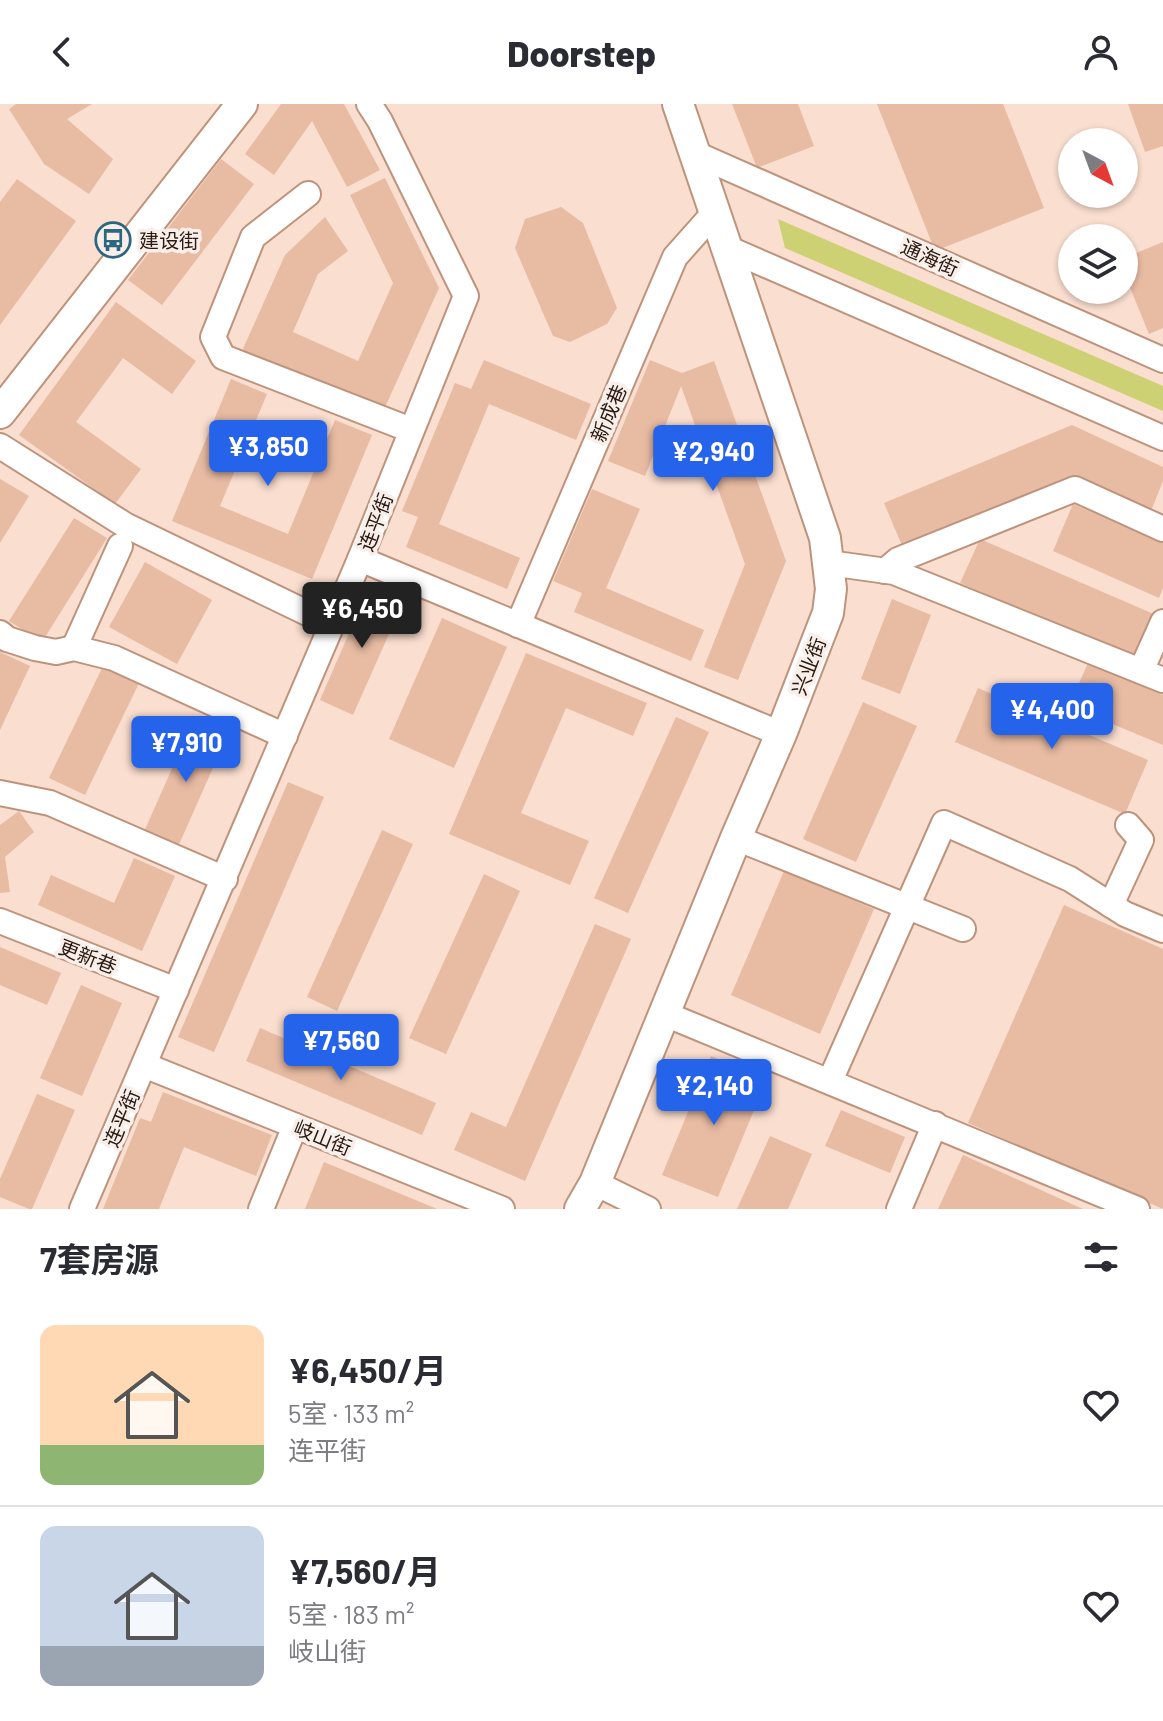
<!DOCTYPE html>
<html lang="zh">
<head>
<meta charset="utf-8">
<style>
	body { margin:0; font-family:Barlow,"Noto Sans SC",sans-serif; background:#f2f2f3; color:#2b2b33; height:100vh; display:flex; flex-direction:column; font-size:30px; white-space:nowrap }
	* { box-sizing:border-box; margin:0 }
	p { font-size:26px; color:#7c7c81 }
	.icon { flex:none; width:44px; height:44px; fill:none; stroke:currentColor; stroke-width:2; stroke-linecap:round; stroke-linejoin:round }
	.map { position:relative; height:1105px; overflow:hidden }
	.panel { display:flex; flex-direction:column; background:#fff; flex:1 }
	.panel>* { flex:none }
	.needle { width:52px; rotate:139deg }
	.buttons { position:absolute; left:1058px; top:24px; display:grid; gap:16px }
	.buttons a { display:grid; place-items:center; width:80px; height:80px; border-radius:50%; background:#fff; box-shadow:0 2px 6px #0004; font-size:40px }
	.price { position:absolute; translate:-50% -68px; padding:0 18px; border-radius:8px; background:#2563eb; color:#fff; font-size:26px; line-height:52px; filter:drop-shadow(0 2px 4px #0008) }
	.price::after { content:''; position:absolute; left:50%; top:48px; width:24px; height:18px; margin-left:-12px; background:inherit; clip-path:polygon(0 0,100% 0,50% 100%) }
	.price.on { background:#222; color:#fff }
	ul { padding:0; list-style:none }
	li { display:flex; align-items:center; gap:24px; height:200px; padding:0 40px }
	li+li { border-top:2px solid #e1e1e2 }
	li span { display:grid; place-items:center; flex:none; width:224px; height:160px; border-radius:16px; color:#555 }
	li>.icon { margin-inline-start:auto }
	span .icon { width:96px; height:96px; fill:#fffc; stroke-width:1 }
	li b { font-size:34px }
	h2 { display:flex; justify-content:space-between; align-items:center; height:96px; padding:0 40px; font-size:34px }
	header { display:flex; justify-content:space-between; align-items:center; height:104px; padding:0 40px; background:#fff; font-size:36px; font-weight:800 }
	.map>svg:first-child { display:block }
	.green { fill:#ced074 }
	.building { fill:#e8bba3 }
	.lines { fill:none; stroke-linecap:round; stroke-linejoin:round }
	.minor-casing { stroke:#be937c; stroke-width:28 }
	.major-casing { stroke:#be937c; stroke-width:34 }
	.minor { stroke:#fff; stroke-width:24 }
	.major { stroke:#fff; stroke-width:30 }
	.labels { text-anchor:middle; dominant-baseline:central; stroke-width:7; stroke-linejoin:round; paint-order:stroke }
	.poi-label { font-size:20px; fill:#2a1a11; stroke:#f9efea; text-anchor:start }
	.street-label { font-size:20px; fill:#2a1a11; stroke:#f9efea }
</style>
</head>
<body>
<header><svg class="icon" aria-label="back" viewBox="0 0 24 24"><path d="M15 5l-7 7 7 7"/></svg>Doorstep<svg class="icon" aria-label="person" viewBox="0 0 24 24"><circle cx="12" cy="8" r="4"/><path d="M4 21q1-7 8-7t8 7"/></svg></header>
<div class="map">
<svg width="1163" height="1105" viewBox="0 0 1163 1105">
	<rect width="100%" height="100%" fill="#fadecf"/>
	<path class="green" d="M778 115 1163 282V307L785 144Z"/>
	<g class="building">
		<path d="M16 0H92L67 15 113 55 89 90 44 60 9 5Z"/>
		<path d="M281 0H344L380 66 347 83 312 17 274 71 245 50Z"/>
		<path d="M732 0H798L814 42 757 64Z"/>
		<path d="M877 0H1003L1044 104 935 147Z"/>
		<path d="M1128 0H1163V42L1145 48Z"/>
		<path d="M221 55 254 80 162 201 128 176Z"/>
		<path d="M385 74 439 184 382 310 242 247 285 151 325 113 348 147 318 170 293 228 358 257 393 179 350 91Z"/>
		<path d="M17 75 76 117 0 221V98Z"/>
		<path d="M561 103 583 119 617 204 607 220 570 238 553 232 515 144 525 115Z"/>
		<path d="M1163 138V224L1149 230 1124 169V154Z"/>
		<path d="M116 198 196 257 172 290 123 254 76 318 141 365 115 400 19 331Z"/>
		<path d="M484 256 591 300 576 336 489 300 439 420 520 454 507 485 406 443 418 413 402 407 455 279 471 285Z"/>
		<path d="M650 256 682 269 714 257 786 457 738 576 704 563 745 460 681 282 645 372 608 357Z"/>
		<path d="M231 275 267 290 220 402 288 430 335 316 372 331 312 475 172 417Z"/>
		<path d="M1072 321 1163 363V377L1151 407 1075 373 903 444 884 399Z"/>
		<path d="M0 375 29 392 0 439Z"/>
		<path d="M592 385 640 405 606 484 704 526 691 557 574 508 582 489 553 477Z"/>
		<path d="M1073 400 1163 439V484L1159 494 1053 447Z"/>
		<path d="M74 414 107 434 42 538 9 517Z"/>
		<path d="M980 435 1156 511 1136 555 960 479Z"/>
		<path d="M145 458 212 496 177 560 109 523Z"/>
		<path d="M370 481 404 496 353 611 320 596Z"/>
		<path d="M892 495 931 511 900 590 861 575Z"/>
		<path d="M442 514 507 543 454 664 389 635Z"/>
		<path d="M0 548 30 562 0 626Z"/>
		<path d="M526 549 647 599 633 632 566 604 521 709 589 737 570 781 449 730Z"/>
		<path d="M1088 559 1163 591V641L1069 602Z"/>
		<path d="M104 560 140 577 85 691 49 674Z"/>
		<path d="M978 584 1148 656 1125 710 955 638Z"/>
		<path d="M863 598 917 622 856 758 803 735Z"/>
		<path d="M676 613 709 628 628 809 594 794Z"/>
		<path d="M194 615 228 630 177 745 143 730Z"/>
		<path d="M288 678 324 693 214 948 178 933Z"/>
		<path d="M19 707 34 728 5 753 10 788 0 789V721Z"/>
		<path d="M382 726 413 740 337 907 307 893Z"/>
		<path d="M134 754 175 772 142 847 38 801 51 771 114 799Z"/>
		<path d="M784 767 874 805 820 930 731 891Z"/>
		<path d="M484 770 520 787 446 950 409 934Z"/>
		<path d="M1064 801 1163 845V1105L968 1019Z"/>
		<path d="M595 820 631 835 525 1077 454 1046 471 1008 506 1023Z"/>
		<path d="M0 843 61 869 47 901 0 881Z"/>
		<path d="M81 881 122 899 82 992 40 974Z"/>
		<path d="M260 924 436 999 422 1031 246 957Z"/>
		<path d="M711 952 767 975 718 1093 662 1071Z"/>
		<path d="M163 988 272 1031 256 1072 184 1043 159 1105H103L140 1014 151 1018Z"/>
		<path d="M37 990 75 1006 32 1105H29L0 1093V1075Z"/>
		<path d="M841 1006 905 1033 890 1069 825 1042Z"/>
		<path d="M770 1032 812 1050 788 1105H737Z"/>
		<path d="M963 1051 1083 1105H938Z"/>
		<path d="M324 1058 437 1105H305Z"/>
	</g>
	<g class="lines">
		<defs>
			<g id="minor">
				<path d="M696 50 1163 256"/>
				<path d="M308 90 253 133 213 233 223 253 411 326"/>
				<path d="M727 144 1163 334"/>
				<path d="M0 342 125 421 332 521"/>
				<path d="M360 455 781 630"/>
				<path d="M829 459 894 468 1163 576"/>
				<path d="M885 467 898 456 1075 385 1163 425"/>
				<path d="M518 521 675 153 715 108"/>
				<path d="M0 529 7 535 35 544 56 548 74 544 114 554 285 632"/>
				<path d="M74 544 120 442"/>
				<path d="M1141 567 1163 518"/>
				<path d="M0 689 50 699 225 775"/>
				<path d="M736 734 963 825"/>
				<path d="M1111 801 1141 736 1128 721"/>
				<path d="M0 817 176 886"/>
				<path d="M665 910 1137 1105"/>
				<path d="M144 961 502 1105"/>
				<path d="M830 977 944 719 1070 775 1125 810 1163 826"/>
				<path d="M595 1079 648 1105"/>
				<path d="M82 1105 360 455 466 192 380 17 369 0"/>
				<path d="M261 1105 295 1022"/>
				<path d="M899 1105 935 1020"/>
			</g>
			<g id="major">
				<path d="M0 309 242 0"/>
				<path d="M580 1105 595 1079 736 734 781 630 828 509 831 485 825 434 678 0"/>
			</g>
		</defs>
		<use href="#minor" class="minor-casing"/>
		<use href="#major" class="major-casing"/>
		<use href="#minor" class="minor"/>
		<use href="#major" class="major"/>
	</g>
	<defs>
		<symbol id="bus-ring" viewBox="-11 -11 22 22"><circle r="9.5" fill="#f9efea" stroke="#2d667f" stroke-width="1.5"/><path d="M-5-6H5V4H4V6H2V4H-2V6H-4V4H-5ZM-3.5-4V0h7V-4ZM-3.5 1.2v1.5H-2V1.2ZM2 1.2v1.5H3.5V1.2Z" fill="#2d667f"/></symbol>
	</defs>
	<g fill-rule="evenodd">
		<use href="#bus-ring" x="93" y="116" width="40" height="40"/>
	</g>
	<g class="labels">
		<g class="poi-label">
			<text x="139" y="136">建设街</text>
		</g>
		<g class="street-label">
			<text transform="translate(930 153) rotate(24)">通海街</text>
			<text transform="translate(608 309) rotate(-67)">新成巷</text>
			<text transform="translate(375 418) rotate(-69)">连平街</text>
			<text transform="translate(808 562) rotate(-69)">兴业街</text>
			<text transform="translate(88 852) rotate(21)">更新巷</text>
			<text transform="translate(121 1014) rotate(-67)">连平街</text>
			<text transform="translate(323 1033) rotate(22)">岐山街</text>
		</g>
	</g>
</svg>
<div class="buttons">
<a><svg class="needle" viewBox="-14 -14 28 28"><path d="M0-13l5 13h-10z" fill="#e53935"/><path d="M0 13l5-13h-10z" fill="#7c7c81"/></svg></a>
<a><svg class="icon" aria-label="layers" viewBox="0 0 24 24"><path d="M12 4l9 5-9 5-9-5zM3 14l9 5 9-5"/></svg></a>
</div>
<b class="price" style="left:268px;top:384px">¥3,850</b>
<b class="price" style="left:713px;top:389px">¥2,940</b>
<b class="price on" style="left:362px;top:546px">¥6,450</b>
<b class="price" style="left:1052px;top:647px">¥4,400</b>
<b class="price" style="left:186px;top:680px">¥7,910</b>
<b class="price" style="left:341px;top:978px">¥7,560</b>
<b class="price" style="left:714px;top:1023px">¥2,140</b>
</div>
<section class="panel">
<h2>7套房源<svg class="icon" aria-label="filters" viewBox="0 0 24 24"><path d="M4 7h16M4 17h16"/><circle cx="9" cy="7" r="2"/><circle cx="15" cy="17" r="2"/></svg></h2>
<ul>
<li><span style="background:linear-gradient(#ffd9b3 75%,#8fb573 0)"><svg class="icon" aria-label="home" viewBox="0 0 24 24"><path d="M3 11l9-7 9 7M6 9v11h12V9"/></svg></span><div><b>¥6,450/月</b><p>5室 · 133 m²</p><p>连平街</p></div><svg class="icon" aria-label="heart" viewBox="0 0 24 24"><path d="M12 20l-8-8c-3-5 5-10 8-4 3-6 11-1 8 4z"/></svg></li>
<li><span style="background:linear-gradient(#c9d6e8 75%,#9aa5b1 0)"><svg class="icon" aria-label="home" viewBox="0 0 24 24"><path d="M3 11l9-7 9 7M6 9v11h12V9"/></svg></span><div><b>¥7,560/月</b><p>5室 · 183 m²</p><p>岐山街</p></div><svg class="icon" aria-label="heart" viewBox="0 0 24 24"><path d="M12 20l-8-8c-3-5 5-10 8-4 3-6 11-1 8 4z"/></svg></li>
</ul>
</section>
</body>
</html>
